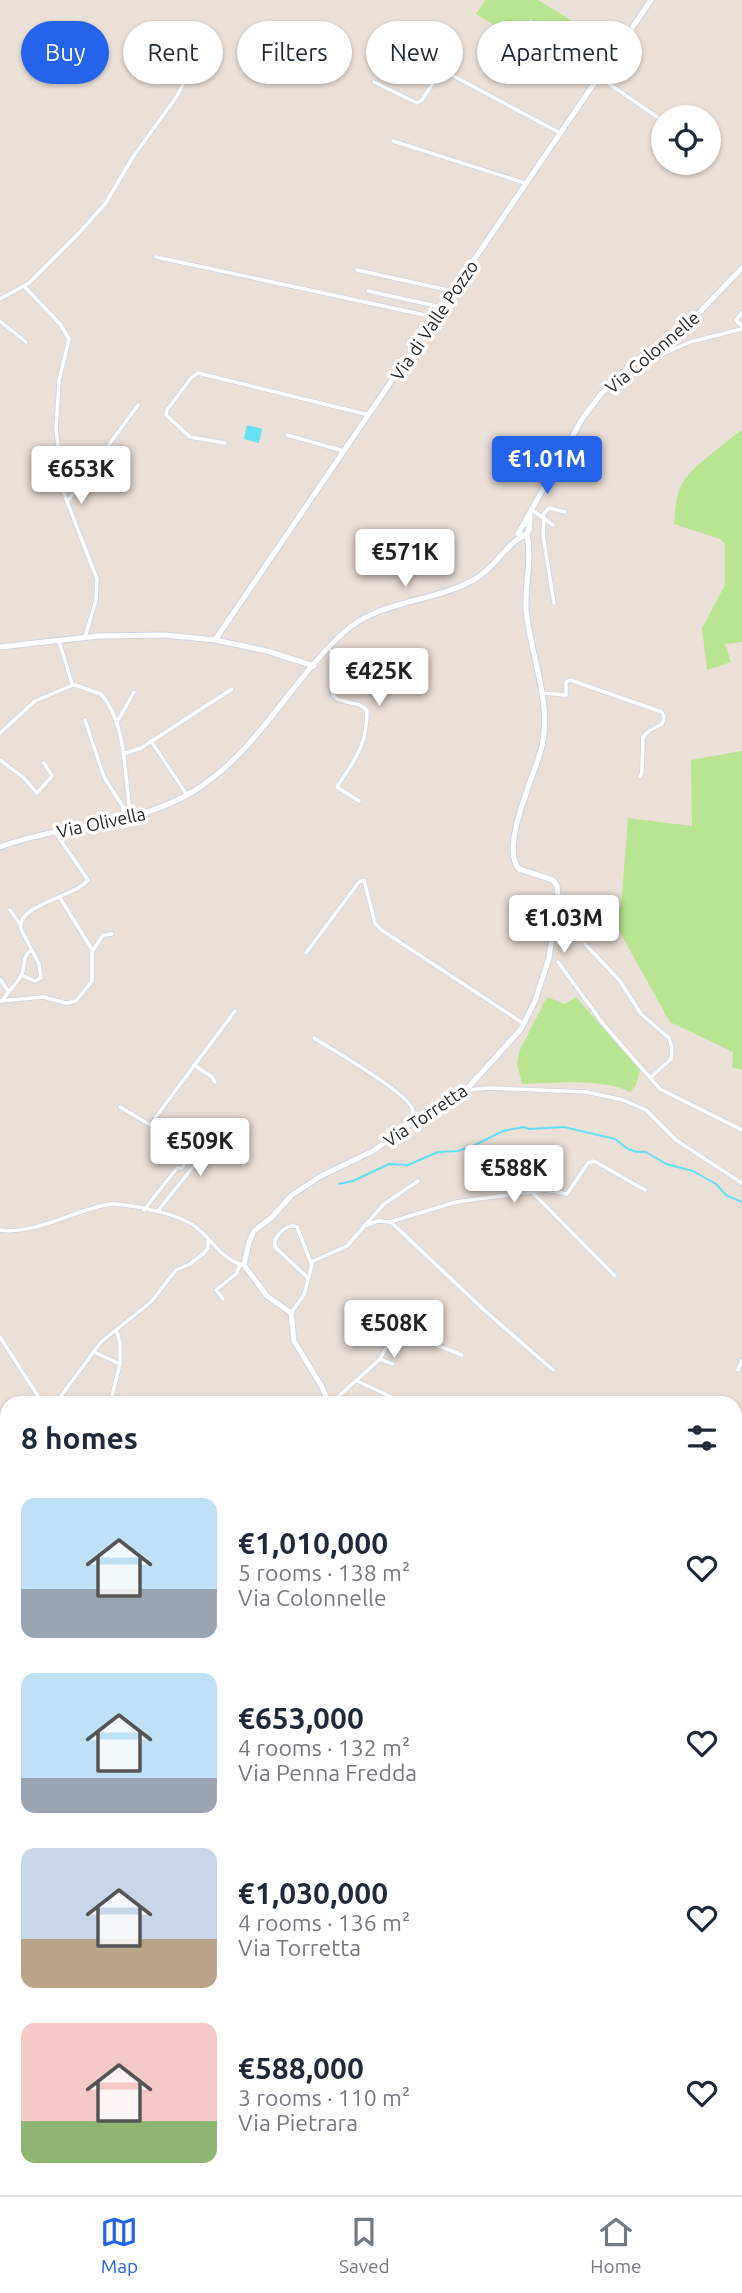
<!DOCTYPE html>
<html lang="en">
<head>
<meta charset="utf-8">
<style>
	body { margin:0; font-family:Ubuntu,sans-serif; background:#f2f2f3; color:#1f2937; height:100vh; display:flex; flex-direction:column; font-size:26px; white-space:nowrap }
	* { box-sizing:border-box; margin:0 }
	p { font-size:23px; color:#747a83 }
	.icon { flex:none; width:38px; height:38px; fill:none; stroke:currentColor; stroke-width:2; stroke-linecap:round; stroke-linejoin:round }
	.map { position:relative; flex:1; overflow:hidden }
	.panel { position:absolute; left:0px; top:1396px; width:742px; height:800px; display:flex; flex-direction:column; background:#fff; border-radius:21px 21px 0 0; box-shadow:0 2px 5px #0004 }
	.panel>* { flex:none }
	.top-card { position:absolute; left:21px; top:21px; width:700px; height:63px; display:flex; gap:14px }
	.fabs { position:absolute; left:651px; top:105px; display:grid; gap:14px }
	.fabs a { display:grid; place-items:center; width:70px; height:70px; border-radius:50%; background:#fff; box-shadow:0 2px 5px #0004; font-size:35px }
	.price { position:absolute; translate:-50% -60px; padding:0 16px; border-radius:7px; background:#fff; color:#222; font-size:23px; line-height:46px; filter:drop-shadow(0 2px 4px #0008) }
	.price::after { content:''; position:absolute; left:50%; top:42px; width:21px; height:16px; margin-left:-10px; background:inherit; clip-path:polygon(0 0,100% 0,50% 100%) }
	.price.active { background:#2563eb; color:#fff }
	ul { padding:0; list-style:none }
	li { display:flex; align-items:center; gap:21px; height:175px; padding:0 21px }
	li span { display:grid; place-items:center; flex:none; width:196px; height:140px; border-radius:14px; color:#555 }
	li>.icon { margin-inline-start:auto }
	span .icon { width:84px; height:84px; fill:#fffc; stroke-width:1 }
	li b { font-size:30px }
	h2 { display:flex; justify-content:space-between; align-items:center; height:84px; padding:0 21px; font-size:30px }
	.tag { padding:0 24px; border-radius:32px; background:#fff; box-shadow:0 2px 5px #0004; font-size:24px; line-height:63px }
	.tag.active { background:#2563eb; color:#fff }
	.tabs { display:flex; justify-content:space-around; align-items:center; height:98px; border-top:2px solid #e0e1e3; background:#fff; font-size:19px; color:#747a83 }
	.tabs a { display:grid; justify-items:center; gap:4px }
	.tabs .active { color:#2563eb }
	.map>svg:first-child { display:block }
	.green { fill:#b9e491 }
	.water { fill:#65e0f2 }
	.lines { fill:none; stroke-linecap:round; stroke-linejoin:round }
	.stream { stroke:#65e0f2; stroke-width:2 }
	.street-casing { stroke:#cdd4e2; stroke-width:5 }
	.secondary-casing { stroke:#cdd4e2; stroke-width:7 }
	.primary-casing { stroke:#c3c3c3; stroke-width:7 }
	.street { stroke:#fff; stroke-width:3.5 }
	.secondary { stroke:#fff; stroke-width:5 }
	.primary { stroke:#f5b952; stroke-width:5 }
	.rail-casing { stroke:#9ba2b3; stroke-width:4.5 }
	.rail { stroke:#fff; stroke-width:2; stroke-dasharray:5; stroke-linecap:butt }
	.labels { text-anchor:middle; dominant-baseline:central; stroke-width:7; stroke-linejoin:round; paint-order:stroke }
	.street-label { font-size:18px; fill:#272727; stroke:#fff }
</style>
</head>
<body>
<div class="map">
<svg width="742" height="2195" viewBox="0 0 742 2195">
	<rect width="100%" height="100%" fill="#ebe0d8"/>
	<g class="green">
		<path d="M485 0H538L614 46 603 64 530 19 517 39 476 14Z"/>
		<path d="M742 430V642L725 644 731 662 707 670 702 628 725 585V544L720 539 674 524C677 484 681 479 711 454 722 446 731 437 742 430Z"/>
		<path d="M742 751V1070L732 1067 733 1052 670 1022 609 913 621 907 628 818 692 826 691 760Z"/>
		<path d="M547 997 565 1004 576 997 640 1070 636 1085 630 1092C605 1078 551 1083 522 1084L517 1064 519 1052Z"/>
		<path d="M0 1544 7 1547V1607L5 1606 3 1609 0 1608Z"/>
		<path d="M0 1934 7 1942V1968L0 1960Z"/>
		<path d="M267 2189H341L356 2195H275Z"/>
	</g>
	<path class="water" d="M247 425 262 429 259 443 244 439Z"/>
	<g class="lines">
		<path class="stream" d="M339 1184 353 1181 389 1164 408 1165 438 1152 458 1151 475 1145 503 1131 524 1127 529 1129 564 1127 615 1139 628 1149 637 1152H646L666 1164 693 1171 716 1184 726 1195 742 1202"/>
		<defs>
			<g id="street">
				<path d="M599 77 663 121"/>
				<path d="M374 82 417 103 422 100 439 74 446 72 560 133"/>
				<path d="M393 141 525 183"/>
				<path d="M156 257 434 317"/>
				<path d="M357 270 452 291"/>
				<path d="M24 286 60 324 69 339 59 381 56 429 63 491 97 579 96 600 85 637"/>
				<path d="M368 291 441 307"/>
				<path d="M0 299 29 283 79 233 105 204 133 157 177 96 185 81"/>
				<path d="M742 313 736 320 742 326"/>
				<path d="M0 321 26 342"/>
				<path d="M639 359 663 354 690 342 742 329"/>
				<path d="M287 435 344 451"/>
				<path d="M225 443 190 437 166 415 167 410 191 378 198 373 369 415"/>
				<path d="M67 502 138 405"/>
				<path d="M532 510 553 525"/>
				<path d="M542 516 549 508 565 512"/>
				<path d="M544 517 543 535 554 603"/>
				<path d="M59 641 72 684 101 694C128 724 124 780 131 818"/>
				<path d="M329 648 337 662C337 671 330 684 332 692 336 706 360 699 367 711 367 746 355 759 337 787L359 801"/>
				<path d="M543 693 566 695V682L570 680 662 712 664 718 662 724 649 731 643 737 642 772 640 777"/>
				<path d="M85 720 104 777 123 807V818"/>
				<path d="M116 724 134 692"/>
				<path d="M0 733 35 701 73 685"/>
				<path d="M151 741 187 795"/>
				<path d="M123 754 141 748 232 689"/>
				<path d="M0 760 24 778 37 793 52 776 44 763"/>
				<path d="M60 898 93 951"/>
				<path d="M10 910 20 924"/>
				<path d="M585 944 620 981 641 1014 669 1038 672 1048 671 1059 650 1078"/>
				<path d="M306 953 359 882 364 880 375 923 380 929 524 1024"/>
				<path d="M558 962 604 1025 660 1089 742 1130"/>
				<path d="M21 975 35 981 41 978 39 964 21 929C15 905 75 897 88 880L55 832"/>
				<path d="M0 979 8 991"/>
				<path d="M3 1000C8 991 16 985 21 976 26 967 21 958 31 950"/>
				<path d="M0 1001 43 997 66 1003 76 1001 92 981V952L103 935 112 934"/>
				<path d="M314 1038C331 1049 412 1095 413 1111L406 1127"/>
				<path d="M194 1065 212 1077 215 1082"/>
				<path d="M467 1090 489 1088 587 1092 623 1100 646 1110 676 1140 742 1183"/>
				<path d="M120 1107 152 1126 188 1154V1160L182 1168H177L144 1210"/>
				<path d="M152 1126 155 1118 235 1011"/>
				<path d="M531 1191 615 1276"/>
				<path d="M157 1212 224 1128"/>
				<path d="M392 1223 484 1310 553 1370"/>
				<path d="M364 1226 378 1221 390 1222 456 1202 545 1190 567 1194 588 1163 594 1161 645 1190"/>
				<path d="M0 1230C27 1234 58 1219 84 1211 94 1208 105 1203 116 1204 137 1206 182 1214 198 1229 213 1241 223 1261 244 1265"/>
				<path d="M308 1278 275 1247V1240C280 1232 287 1223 297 1227L311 1263"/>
				<path d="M223 1299 216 1290 236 1274 240 1265"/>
				<path d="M291 1313 304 1295 313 1261 347 1246 384 1204 418 1181"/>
				<path d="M0 1337 43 1404"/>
				<path d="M94 1352 120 1364V1343L117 1332"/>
				<path d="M380 1359 393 1364"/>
				<path d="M738 1370 742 1361"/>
				<path d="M357 1381 407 1404"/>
				<path d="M55 1404 101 1342 151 1302 176 1270 190 1264 204 1253 208 1248V1241"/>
				<path d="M110 1404 120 1364"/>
				<path d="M330 1404 380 1359 396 1329 462 1355"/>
				<path d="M735 1439 742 1446"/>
				<path d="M0 1448 7 1446"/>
				<path d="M735 1498 742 1492"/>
				<path d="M735 1551 742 1536"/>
				<path d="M0 1613 1 1612"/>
				<path d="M0 1677 7 1679"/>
				<path d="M0 1711 7 1712"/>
				<path d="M736 1753 742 1759"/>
				<path d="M0 1761 7 1765"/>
				<path d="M0 1782 7 1784"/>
				<path d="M0 1814 7 1818"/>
				<path d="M0 1838 7 1817"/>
				<path d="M0 1847H7"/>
				<path d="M735 1857 742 1849"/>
				<path d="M0 1860 7 1861"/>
				<path d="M0 1964 7 1971"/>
				<path d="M0 1983 7 1992"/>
				<path d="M0 1996 7 2005"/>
				<path d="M0 2018 7 2027"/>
				<path d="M735 2064 742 2049"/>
				<path d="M689 2195 691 2189"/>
			</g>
			<g id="secondary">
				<path d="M523 525 582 419 601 394 633 363 695 317 742 268"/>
				<path d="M530 529 527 524 523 525 518 534 523 536C531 532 530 524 530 515"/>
				<path d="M215 640 651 0"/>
				<path d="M0 647 98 636 165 635 215 640 267 651 314 666"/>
				<path d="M0 847C64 823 134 828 194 791 257 752 290 682 343 633 380 599 434 603 475 579 494 569 506 544 522 537"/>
				<path d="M329 1404 322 1387 294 1341 291 1313 267 1296 244 1265 249 1242 254 1231 271 1218 292 1195 321 1176 373 1151 440 1103 465 1091 521 1029 535 1001 549 958 558 896 557 886 553 880 519 869C499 847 536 773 542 746 552 701 530 654 526 609 525 584 532 559 527 534"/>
				<path d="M0 1871 7 1874"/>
				<path d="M735 2095 742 2102"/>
				<path d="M0 2118 7 2132"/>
				<path d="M0 2160 7 2171"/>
				<path d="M20 2189 24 2195"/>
				<path d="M178 2189 194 2195"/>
				<path d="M216 2189 221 2195"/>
				<path d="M222 2189 226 2195"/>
				<path d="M504 2189 505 2195"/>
			</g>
			<g id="primary">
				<path d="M0 1538 7 1542"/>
				<path d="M735 1881 742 1885"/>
			</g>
		</defs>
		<use href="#street" class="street-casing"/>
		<use href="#secondary" class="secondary-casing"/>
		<use href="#primary" class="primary-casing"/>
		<use href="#street" class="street"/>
		<use href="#secondary" class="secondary"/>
		<use href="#primary" class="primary"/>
		<defs>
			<g id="rail">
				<path d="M0 2134 7 2143"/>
				<path d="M69 2189 87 2195"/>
			</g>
		</defs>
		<use href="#rail" class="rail-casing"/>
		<use href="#rail" class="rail"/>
	</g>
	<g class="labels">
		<g class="street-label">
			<text transform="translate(434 320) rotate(-56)">Via di Valle Pozzo</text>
			<text transform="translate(652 352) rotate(-40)">Via Colonnelle</text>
			<text transform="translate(101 822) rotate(-12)">Via Olivella</text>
			<text transform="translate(425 1115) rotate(-34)">Via Torretta</text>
		</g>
	</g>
</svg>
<div class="fabs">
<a><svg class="icon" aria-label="locate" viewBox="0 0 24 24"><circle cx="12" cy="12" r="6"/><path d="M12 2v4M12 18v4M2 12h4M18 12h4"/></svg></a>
</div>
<b class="price active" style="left:547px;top:496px">€1.01M</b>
<b class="price" style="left:81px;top:506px">€653K</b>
<b class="price" style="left:405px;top:589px">€571K</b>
<b class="price" style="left:379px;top:708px">€425K</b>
<b class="price" style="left:564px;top:955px">€1.03M</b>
<b class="price" style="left:200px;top:1178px">€509K</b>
<b class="price" style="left:514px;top:1205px">€588K</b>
<b class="price" style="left:394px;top:1360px">€508K</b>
<div class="top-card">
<a class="tag active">Buy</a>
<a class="tag">Rent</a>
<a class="tag">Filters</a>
<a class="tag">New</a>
<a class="tag">Apartment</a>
</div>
<section class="panel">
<h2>8 homes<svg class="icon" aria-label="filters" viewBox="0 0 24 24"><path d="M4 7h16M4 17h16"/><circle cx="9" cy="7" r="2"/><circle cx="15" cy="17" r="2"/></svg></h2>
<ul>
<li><span style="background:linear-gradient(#bfe0f5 65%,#9aa5b1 0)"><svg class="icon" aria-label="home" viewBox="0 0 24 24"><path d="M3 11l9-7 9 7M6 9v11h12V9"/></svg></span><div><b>€1,010,000</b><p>5 rooms · 138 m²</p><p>Via Colonnelle</p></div><svg class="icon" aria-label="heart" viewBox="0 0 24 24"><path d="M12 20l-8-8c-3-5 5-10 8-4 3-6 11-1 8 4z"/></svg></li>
<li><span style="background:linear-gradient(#bfe0f5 75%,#9aa5b1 0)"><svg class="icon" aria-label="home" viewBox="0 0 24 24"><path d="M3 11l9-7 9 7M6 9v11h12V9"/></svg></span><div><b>€653,000</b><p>4 rooms · 132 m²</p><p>Via Penna Fredda</p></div><svg class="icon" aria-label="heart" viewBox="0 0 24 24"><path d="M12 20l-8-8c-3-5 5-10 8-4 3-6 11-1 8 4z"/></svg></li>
<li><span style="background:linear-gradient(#c9d6e8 65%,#b9a48a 0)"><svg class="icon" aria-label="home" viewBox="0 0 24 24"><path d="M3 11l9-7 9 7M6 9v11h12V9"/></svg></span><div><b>€1,030,000</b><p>4 rooms · 136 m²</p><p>Via Torretta</p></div><svg class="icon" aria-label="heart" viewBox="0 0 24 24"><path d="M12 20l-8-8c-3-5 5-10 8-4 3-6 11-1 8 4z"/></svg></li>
<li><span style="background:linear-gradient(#f6c9c9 70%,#8fb573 0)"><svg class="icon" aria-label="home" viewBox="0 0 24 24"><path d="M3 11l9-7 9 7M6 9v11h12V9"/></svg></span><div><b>€588,000</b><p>3 rooms · 110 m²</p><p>Via Pietrara</p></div><svg class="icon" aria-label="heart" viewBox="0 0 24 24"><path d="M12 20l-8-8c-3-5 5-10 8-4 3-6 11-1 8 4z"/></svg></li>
</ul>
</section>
</div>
<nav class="tabs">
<a class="active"><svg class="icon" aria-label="map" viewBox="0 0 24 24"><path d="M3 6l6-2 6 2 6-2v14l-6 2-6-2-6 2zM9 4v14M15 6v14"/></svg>Map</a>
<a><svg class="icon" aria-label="saved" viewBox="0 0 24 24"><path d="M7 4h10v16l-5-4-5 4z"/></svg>Saved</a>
<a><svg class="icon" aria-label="home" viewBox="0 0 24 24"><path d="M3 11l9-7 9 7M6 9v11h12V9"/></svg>Home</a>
</nav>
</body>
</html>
